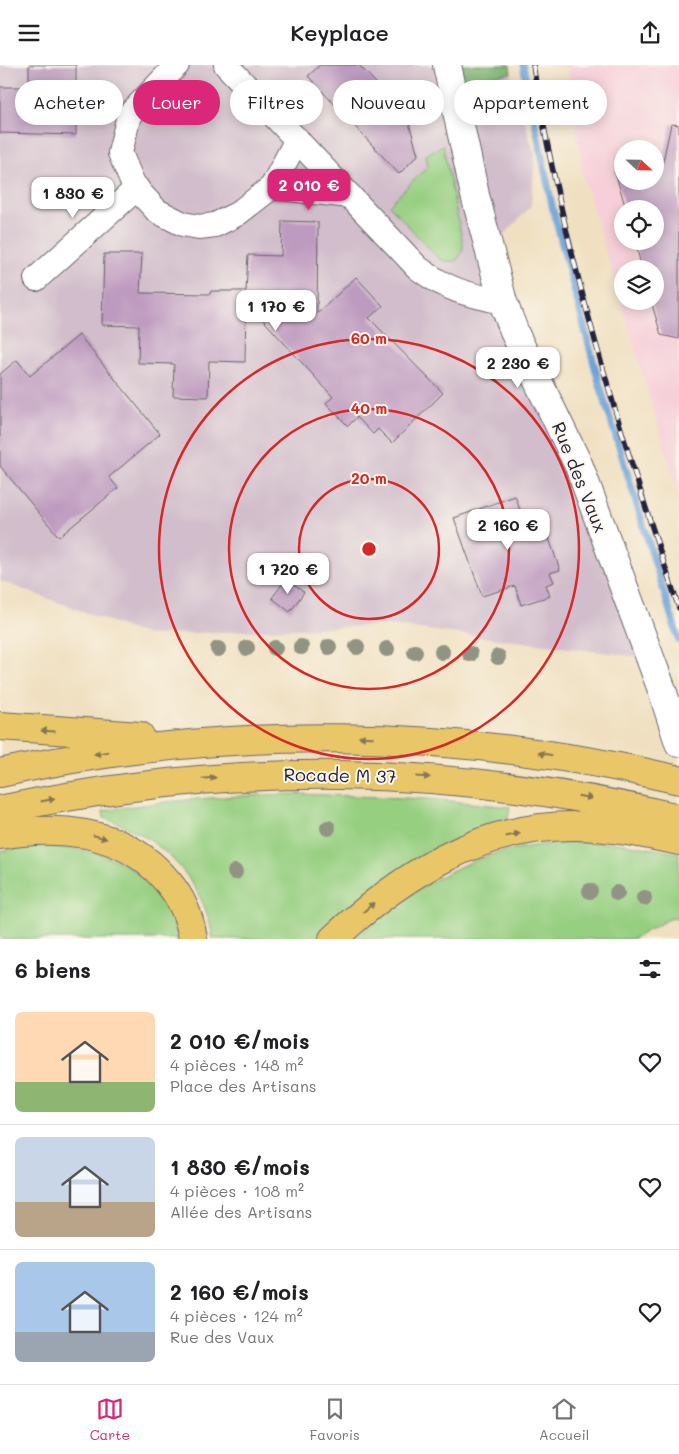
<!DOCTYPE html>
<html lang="fr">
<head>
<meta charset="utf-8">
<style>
	body { margin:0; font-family:Mali,sans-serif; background:#f2f2f2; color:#202124; height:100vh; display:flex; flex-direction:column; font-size:19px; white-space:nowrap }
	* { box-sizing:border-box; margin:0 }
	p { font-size:16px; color:#757577 }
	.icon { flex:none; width:28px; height:28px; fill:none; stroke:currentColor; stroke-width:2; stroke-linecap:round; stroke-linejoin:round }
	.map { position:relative; height:874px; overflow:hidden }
	.panel { display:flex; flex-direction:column; background:#fff; flex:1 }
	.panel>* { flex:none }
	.guide { position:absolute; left:15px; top:15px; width:650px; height:45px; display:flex; gap:10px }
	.needle { width:32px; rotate:112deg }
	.controls { position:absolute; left:614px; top:75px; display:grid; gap:10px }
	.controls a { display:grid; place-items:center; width:50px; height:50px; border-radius:50%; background:#fff; box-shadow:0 2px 12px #0003; font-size:25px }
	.price { position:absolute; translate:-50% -42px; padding:0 11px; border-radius:10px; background:#fff; color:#222; font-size:16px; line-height:32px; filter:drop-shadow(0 1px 2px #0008) }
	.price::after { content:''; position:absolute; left:50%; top:30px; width:15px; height:11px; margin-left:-8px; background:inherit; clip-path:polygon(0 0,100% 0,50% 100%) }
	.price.current { background:#db2777; color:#fff }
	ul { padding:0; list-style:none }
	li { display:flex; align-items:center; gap:15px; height:125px; padding:0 15px }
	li+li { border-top:1px solid #e0e0e0 }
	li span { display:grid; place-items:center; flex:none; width:140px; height:100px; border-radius:8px; color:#555 }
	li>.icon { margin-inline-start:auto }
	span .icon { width:60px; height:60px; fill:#fffc; stroke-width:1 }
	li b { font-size:21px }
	h2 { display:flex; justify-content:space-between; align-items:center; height:60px; padding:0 15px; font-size:21px }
	.tag { padding:0 18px; border-radius:22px; background:#fff; box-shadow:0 2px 12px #0003; font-size:18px; line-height:45px }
	.tag.current { background:#db2777; color:#fff }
	header { display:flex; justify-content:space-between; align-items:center; height:65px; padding:0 15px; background:#fff; font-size:22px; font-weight:600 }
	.tabs { display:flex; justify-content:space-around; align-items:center; height:70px; border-top:1px solid #e0e0e0; background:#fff; font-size:14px; color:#757577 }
	.tabs a { display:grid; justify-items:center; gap:2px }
	.tabs .current { color:#db2777 }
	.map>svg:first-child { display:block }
	.built { fill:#f6cfd9; fill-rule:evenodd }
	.industrial { fill:#d1bdcb }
	.green { fill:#97cf81; stroke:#5c785e }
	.forest { fill:#79b26f; stroke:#4e6a55 }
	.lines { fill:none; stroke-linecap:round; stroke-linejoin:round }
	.stream { stroke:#69a0d7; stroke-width:7 }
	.building { fill:#bd9abf }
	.minor-casing { stroke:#6a646a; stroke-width:26 }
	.tertiary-casing { stroke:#6a646a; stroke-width:30 }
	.trunk-casing { stroke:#6a646a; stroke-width:30 }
	.minor { stroke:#fff; stroke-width:24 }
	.tertiary { stroke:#fff; stroke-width:28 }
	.trunk { stroke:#e9c769; stroke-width:28 }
	.rail-casing { stroke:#22223b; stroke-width:5.5 }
	.rail { stroke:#fbf7ec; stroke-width:4; stroke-dasharray:11; stroke-linecap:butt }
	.tree { fill:#929483 }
	.oneway { fill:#867452 }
	.ring { fill:none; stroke:#d62828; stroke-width:2.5 }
	.labels { text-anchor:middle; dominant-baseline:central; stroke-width:4; stroke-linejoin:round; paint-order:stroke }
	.street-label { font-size:18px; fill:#22223b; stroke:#fbf7ec }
	.centre { fill:#d62828; stroke:#fbf7ec; stroke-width:2.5 }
	.ring-label { font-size:15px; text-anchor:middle; font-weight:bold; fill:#d62828; stroke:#fbf7ec; stroke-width:4; stroke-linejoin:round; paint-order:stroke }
</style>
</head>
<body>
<header><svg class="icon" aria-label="menu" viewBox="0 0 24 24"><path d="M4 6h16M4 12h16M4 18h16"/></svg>Keyplace<svg class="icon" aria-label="share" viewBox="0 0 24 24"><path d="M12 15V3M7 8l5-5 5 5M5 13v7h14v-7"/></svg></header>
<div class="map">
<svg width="679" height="874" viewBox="0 0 679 874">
	<rect width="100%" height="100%" fill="#fbf7ec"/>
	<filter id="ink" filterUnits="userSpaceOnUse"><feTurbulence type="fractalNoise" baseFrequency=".02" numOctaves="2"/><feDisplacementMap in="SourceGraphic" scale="10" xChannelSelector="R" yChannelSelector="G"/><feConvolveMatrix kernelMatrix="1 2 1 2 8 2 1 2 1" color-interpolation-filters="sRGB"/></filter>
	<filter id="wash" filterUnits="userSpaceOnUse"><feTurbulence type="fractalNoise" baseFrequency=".0096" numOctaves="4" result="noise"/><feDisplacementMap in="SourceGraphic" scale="20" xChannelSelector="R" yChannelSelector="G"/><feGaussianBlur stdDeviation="1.12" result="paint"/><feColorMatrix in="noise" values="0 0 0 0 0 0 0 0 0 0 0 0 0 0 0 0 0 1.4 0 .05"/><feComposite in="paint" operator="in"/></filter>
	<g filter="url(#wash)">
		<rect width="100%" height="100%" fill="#f0e0c1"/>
		<path class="built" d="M567 0H679V430L583 111ZM622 84H655V116H622ZM622 144H655V176H622ZM622 204H655V236H622Z"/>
		<path class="industrial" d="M0 0H447L451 18 511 8 535 92 531 141 489 186 649 593 388 560 147 570 0 516Z"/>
		<g class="green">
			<path d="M443 80 463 179C463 187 461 190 456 196H443L436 191 389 140 428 101 426 90Z"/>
			<path d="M300 729 430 734 510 742 507 759 371 824 312 874H213C205 815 159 770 104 753L103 746C168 735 234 730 300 729Z"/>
			<path d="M569 777 618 778 679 788V852L669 854 632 874H353C395 840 437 807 490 790 515 782 543 780 569 777Z"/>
			<path d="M22 782C94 780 160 794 178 874H0V786Z"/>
		</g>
		<path class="forest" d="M447 0H510L511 8 451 18Z"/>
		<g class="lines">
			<path class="stream" d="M523 0 553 145 598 314 679 576"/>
		</g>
		<g id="blocks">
			<g class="building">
				<path d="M29 0H76V70L0 68V22H29Z"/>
				<path d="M320 0H359L407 51 418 90 399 109 308 11Z"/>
				<path d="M509 16 516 39 499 44 492 22Z"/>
				<path d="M671 59 679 60V274L661 270 651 236H655V204H642L635 176H655V144H626L615 107 618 91 622 92V116H655V99L662 101Z"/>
				<path d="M282 156 318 157 317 249 356 212 383 241 369 253 443 328 392 378 378 364 373 369 357 352 348 361 326 338 333 332 246 236 245 297 209 296 208 332 173 331 174 299 138 298 139 261 102 260 104 189H142L140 228 210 229 211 226H246L248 190 281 191Z"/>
				<path d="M79 270 160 369 109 412 118 423 59 472 0 401V309L17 295 30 311Z"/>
				<path d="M515 431 527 465 544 459 560 505 550 508 554 517 546 520 550 531 521 540 515 521 482 531 454 453Z"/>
				<path d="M286 514 304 527 290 547 272 533Z"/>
			</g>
		</g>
	</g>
	<g filter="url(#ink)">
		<use href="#blocks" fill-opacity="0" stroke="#6a646a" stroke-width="1"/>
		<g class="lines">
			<defs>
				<g id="minor">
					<path d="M177 0 129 50 120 88 134 121 157 146 183 159 199 162 215 160 237 149 272 122 297 74"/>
					<path d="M226 0 418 203C449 226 466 229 503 237"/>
					<path d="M272 122 350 131"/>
					<path d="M36 214 137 123"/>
				</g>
				<path id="tertiary" d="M447 0 475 130 503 237 516 271 579 401 662 625 679 678"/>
				<g id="trunk">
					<path d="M0 661 140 671"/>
					<path d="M0 708C225 659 455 662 679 715"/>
					<path d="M0 745C232 695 448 699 679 753"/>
					<path d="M0 770C61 760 125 765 167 816 181 832 190 853 193 874"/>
					<path d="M333 874C400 811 481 759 578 761 612 762 645 769 679 776"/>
				</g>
			</defs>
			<use href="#minor" class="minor-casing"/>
			<use href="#tertiary" class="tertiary-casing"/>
			<use href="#trunk" class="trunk-casing"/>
			<use href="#minor" class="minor"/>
			<use href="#tertiary" class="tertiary"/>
			<use href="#trunk" class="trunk"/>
			<defs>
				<path id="rail" d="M533 0C563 185 619 366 679 543"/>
			</defs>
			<use href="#rail" class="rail-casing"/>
			<use href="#rail" class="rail"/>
		</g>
		<g class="tree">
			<circle cx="301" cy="582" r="8"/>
			<circle cx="329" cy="582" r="8"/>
			<circle cx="357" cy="582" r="8"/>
			<circle cx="247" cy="583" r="8"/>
			<circle cx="275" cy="583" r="8"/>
			<circle cx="218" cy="584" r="8"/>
			<circle cx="387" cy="584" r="8"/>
			<circle cx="415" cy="587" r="8"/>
			<circle cx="442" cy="587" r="8"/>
			<circle cx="470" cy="589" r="8"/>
			<circle cx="498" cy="592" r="8"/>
			<circle cx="328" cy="763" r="8"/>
			<circle cx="235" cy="807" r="8"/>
			<circle cx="590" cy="826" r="8"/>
			<circle cx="617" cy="828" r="8"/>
			<circle cx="644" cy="833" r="8"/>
		</g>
		<defs><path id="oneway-solid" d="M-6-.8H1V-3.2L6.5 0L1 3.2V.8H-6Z" transform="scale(1.25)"/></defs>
		<g class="oneway">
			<use href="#oneway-solid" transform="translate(48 666) rotate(-176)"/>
			<use href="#oneway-solid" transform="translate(366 672) rotate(-178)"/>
			<use href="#oneway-solid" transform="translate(101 688) rotate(171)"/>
			<use href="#oneway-solid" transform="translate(545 689) rotate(-171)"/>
			<use href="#oneway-solid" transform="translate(423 712) rotate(4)"/>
			<use href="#oneway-solid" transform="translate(209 713) rotate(-5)"/>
			<use href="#oneway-solid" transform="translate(585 732) rotate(10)"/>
			<use href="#oneway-solid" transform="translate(48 735) rotate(-11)"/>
			<use href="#oneway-solid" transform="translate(513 770) rotate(-12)"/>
			<use href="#oneway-solid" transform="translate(100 772) rotate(16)"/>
			<use href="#oneway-solid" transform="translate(369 842) rotate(-41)"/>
		</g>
	</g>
	<g class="ring">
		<circle cx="369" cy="484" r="70"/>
		<circle cx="369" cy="484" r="140"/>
		<circle cx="369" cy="484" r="210"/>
	</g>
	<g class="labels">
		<g class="street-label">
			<text transform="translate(580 412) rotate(68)">Rue des Vaux</text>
			<text transform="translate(340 710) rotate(1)">Rocade M 37</text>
		</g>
	</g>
	<circle cx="369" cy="484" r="8" class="centre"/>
	<g class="ring-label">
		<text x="369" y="279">60 m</text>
		<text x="369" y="349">40 m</text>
		<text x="369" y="419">20 m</text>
	</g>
</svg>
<div class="controls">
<a><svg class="needle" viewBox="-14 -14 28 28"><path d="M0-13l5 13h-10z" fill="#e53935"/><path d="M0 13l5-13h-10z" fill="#757577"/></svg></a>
<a><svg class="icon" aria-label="locate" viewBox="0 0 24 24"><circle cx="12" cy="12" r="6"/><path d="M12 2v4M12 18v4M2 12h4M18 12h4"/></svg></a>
<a><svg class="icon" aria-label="layers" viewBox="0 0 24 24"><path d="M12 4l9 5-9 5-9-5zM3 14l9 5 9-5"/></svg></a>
</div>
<b class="price current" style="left:309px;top:146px">2 010 €</b>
<b class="price" style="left:73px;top:154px">1 830 €</b>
<b class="price" style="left:276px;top:267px">1 170 €</b>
<b class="price" style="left:518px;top:324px">2 230 €</b>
<b class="price" style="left:508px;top:486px">2 160 €</b>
<b class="price" style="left:288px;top:530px">1 720 €</b>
<div class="guide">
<a class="tag">Acheter</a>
<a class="tag current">Louer</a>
<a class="tag">Filtres</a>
<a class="tag">Nouveau</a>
<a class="tag">Appartement</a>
</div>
</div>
<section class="panel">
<h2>6 biens<svg class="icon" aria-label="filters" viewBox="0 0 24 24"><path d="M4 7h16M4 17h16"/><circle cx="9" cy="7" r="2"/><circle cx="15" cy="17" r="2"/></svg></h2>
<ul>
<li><span style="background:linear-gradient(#ffd9b3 70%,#8fb573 0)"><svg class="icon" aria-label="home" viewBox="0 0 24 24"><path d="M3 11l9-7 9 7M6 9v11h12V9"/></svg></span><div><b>2 010 €/mois</b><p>4 pièces · 148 m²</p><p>Place des Artisans</p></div><svg class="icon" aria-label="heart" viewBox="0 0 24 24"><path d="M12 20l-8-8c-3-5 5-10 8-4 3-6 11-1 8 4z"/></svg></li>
<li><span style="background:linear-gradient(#c9d6e8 65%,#b9a48a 0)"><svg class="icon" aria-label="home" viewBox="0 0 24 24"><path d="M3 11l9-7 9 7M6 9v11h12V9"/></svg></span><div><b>1 830 €/mois</b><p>4 pièces · 108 m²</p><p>Allée des Artisans</p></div><svg class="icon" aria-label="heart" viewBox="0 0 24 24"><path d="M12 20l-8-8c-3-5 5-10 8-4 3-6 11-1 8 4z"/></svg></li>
<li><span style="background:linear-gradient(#a9c7e8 70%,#9aa5b1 0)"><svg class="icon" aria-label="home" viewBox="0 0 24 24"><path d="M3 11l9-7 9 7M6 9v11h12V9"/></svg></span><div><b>2 160 €/mois</b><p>4 pièces · 124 m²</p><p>Rue des Vaux</p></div><svg class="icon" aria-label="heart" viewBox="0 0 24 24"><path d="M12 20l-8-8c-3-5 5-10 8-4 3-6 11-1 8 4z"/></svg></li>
</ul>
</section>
<nav class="tabs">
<a class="current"><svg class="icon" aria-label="map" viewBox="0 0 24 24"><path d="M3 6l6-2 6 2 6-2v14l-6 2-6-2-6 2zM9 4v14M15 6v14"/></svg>Carte</a>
<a><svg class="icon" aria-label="saved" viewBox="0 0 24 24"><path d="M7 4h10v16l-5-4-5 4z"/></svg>Favoris</a>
<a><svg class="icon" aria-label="home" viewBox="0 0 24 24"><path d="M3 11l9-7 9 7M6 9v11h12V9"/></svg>Accueil</a>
</nav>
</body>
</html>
